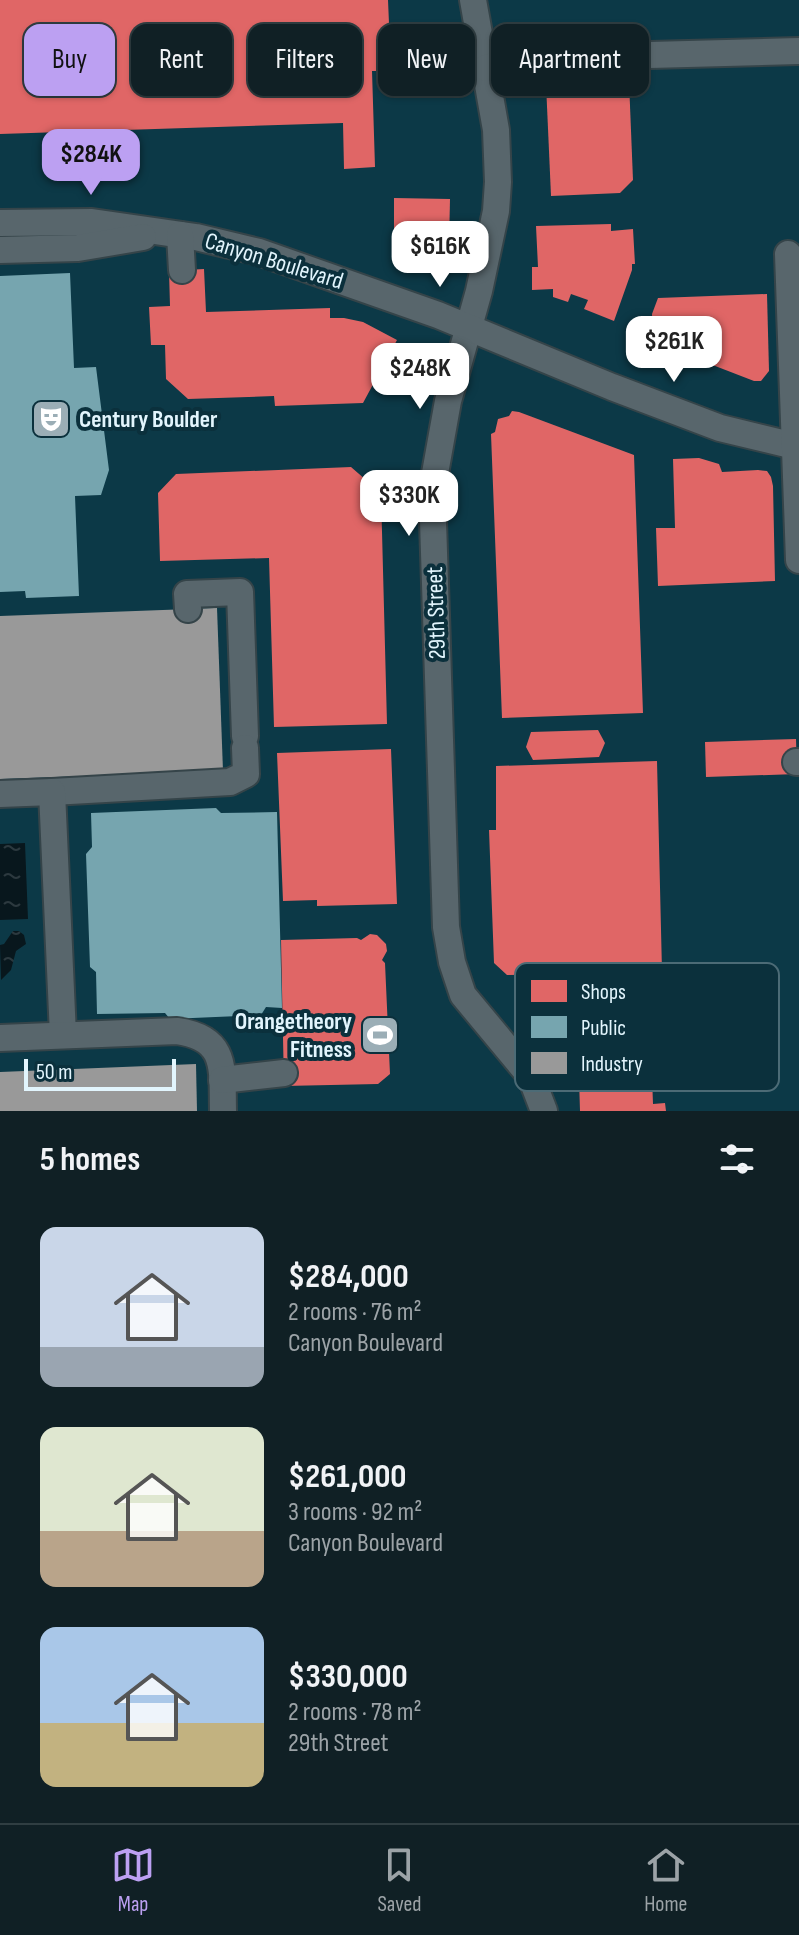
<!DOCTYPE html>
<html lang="en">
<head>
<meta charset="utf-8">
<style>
	body { margin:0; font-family:"Sofia Sans Condensed",sans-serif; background:#1e2d32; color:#f1f3f6; height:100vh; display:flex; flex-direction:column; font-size:30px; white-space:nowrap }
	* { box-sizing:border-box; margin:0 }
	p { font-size:26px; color:#9ca3a7 }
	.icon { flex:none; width:44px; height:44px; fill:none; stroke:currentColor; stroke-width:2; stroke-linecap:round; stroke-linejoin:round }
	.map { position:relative; height:1111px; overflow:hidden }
	.details { display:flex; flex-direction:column; background:#102025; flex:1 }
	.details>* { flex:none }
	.guide { position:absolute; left:24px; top:24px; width:752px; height:72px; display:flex; gap:16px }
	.scale { position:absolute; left:24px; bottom:20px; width:152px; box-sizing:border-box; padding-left:8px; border:4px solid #e2f5fd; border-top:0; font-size:22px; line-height:28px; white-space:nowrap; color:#e2f5fd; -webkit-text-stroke:6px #0b303c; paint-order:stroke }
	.price { position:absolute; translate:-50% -68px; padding:0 18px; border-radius:16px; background:#fff; color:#222; font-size:26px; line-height:52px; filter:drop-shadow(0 2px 4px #0008) }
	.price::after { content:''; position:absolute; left:50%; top:48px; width:24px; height:18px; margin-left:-12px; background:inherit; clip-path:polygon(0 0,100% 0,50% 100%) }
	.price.on { background:#bca0f2; color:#111 }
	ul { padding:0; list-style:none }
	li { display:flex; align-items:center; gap:24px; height:200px; padding:0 40px }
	li span { display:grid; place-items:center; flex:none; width:224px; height:160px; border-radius:16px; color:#555 }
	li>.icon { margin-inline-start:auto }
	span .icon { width:96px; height:96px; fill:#fffc; stroke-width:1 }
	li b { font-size:34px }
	h2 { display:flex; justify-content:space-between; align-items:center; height:96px; padding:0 40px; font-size:34px }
	.chip { padding:0 28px; border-radius:16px; background:#102025; box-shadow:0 2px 6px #0004,0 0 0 2px #303e42; font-size:28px; line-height:72px }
	.chip.on { background:#bca0f2; color:#111 }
	.menu { display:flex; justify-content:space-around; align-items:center; height:112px; border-top:2px solid #303e42; background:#102025; font-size:22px; color:#9ca3a7 }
	.menu a { display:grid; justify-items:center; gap:4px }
	.menu .on { color:#bca0f2 }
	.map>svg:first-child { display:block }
	.built { fill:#0c3947 }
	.water { fill:url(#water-ripples) }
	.shops { fill:#e06666 }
	.public { fill:#76a5af }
	.industry { fill:#999 }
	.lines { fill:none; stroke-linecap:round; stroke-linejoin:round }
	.minor-casing { stroke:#354449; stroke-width:30 }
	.minor { stroke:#58666c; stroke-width:26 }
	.labels { text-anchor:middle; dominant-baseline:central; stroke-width:8; stroke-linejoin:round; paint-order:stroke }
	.street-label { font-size:24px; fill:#e2f5fd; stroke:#0b303c }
	.poi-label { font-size:24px; font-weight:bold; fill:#e2f5fd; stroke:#0b303c; text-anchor:start }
	.key { fill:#0b303c; stroke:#4c6b76; stroke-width:2 }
	.key-label { font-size:22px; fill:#e2f5fd }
</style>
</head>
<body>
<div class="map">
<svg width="799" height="1111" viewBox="0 0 799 1111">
	<defs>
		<pattern id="water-ripples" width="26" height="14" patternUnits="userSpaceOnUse" patternTransform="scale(2)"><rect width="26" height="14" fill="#08171d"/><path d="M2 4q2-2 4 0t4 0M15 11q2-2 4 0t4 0" fill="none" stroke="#2c393f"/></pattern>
	</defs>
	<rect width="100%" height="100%" fill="#162a31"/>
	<rect class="built" x="0" y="0" width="799" height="1111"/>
	<g class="water">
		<path d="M25 843 28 919 0 920V844Z"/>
		<path d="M13 931H19L24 935 26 944 16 951 11 970 1 980 0 945 4 944Z"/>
	</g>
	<g class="shops">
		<path d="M0 0H388L391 71H372L375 167 344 169 343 123 0 134Z"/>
		<path d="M629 81 633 180 620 193 551 196 546 84Z"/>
		<path d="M394 198 450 199 449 245 394 244Z"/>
		<path d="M611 224V231L633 229 635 264H632V270L614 321 584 309 588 300 571 294 568 302 553 297V289L532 290V267H538L536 226Z"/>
		<path d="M204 269 206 312 330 308V318H344L363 322 397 340 363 403 275 406 274 396 188 399 166 379 165 345H151L149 307 170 306 169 271Z"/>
		<path d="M767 294 769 371 761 381H754L653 342 652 314 658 298Z"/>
		<path d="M512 411 519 412 634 455 643 713 502 718 491 434 495 432 498 419 509 416Z"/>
		<path d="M699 458 719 464 722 472 758 470 767 471 771 477 773 486 775 581 658 586 656 528H675L673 459Z"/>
		<path d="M351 467 381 493 387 724 274 727 269 558 160 561 158 493 176 474Z"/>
		<path d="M598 730 605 743 599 757 533 760 526 747 531 732Z"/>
		<path d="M796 739 797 774 706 777 705 742Z"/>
		<path d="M391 749 397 904 317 906V900L283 901 277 753Z"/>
		<path d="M657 761 662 971 598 973 597 965 573 966 574 974 507 975 494 963 489 830H496V766Z"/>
		<path d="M370 934 377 935 386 944 387 951 382 960 385 963 390 1074 378 1084 284 1086 281 940 357 938 361 940Z"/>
		<path d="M649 994 653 1104 665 1103 666 1111H580L579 1078 553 1039 552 998Z"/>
	</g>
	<g class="public">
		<path d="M70 273 74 368 96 367 109 470 101 495 75 496 79 596 26 598 25 591 0 592V276Z"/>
		<path d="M216 808 221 813 277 812 282 1008 266 1007 261 1015 170 1019 165 1013 97 1014 96 972 90 967 86 854 92 847 91 813Z"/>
	</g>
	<g class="industry">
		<path d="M217 608 223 771 0 779V616Z"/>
		<path d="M196 1064 197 1111H0V1072Z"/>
	</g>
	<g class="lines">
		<defs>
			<g id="minor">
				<path d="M473 0 496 130 498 182 496 211 479 291 448 401 432 490 446 927 452 962 463 995 531 1077 544 1111"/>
				<path d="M486 68 514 60 535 58 799 51"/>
				<path d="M0 223 92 222 196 237 259 252 438 315 612 387 720 428 799 447"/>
				<path d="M180 235 182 270"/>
				<path d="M0 250 78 248 143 237"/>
				<path d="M788 254 799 560"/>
				<path d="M188 609 187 594 240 592 245 736"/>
				<path d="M796 762H799"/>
				<path d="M52 792 230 782 246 774 245 748"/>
				<path d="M0 794 52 792 63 1035"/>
				<path d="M0 1038 177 1031C228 1038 222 1069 223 1111"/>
				<path d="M222 1080 284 1073"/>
			</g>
		</defs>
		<use href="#minor" class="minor-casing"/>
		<use href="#minor" class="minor"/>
	</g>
	<defs>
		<symbol id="theatre-square" viewBox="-11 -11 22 22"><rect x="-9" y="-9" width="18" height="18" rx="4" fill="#9baeb6" stroke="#0b303c"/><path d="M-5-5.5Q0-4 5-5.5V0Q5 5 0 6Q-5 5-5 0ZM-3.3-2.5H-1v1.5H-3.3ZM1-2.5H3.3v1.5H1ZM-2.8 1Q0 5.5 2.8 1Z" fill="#fff"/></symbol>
		<symbol id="stadium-square" viewBox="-11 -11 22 22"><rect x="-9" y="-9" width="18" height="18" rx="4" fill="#9baeb6" stroke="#0b303c"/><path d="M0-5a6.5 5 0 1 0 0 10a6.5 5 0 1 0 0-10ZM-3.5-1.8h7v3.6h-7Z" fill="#fff"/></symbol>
	</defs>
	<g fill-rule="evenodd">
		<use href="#theatre-square" x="29" y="397" width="44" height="44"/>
		<use href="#stadium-square" x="358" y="1013" width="44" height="44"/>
	</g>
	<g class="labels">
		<g class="street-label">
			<text transform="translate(274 261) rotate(17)">Canyon Boulevard</text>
			<text transform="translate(436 613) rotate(-92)">29th Street</text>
		</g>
		<g class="poi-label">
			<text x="79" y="419">Century Boulder</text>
			<text x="352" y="1021" text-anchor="end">Orangetheory<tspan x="352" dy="28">Fitness</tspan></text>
		</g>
	</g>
	<rect x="515" y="963" width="264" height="128" rx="12" class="key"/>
	<rect x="531" y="980" width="36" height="22" fill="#e06666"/>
	<rect x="531" y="1016" width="36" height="22" fill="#76a5af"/>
	<rect x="531" y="1052" width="36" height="22" fill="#999"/>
	<g class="key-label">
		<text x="581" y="999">Shops</text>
		<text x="581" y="1035">Public</text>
		<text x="581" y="1071">Industry</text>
	</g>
</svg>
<div class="scale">50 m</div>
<b class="price on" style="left:91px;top:197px">$284K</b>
<b class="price" style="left:440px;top:289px">$616K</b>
<b class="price" style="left:674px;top:384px">$261K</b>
<b class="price" style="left:420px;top:411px">$248K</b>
<b class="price" style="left:409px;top:538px">$330K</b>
<div class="guide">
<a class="chip on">Buy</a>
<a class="chip">Rent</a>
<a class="chip">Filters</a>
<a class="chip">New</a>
<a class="chip">Apartment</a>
</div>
</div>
<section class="details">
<h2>5 homes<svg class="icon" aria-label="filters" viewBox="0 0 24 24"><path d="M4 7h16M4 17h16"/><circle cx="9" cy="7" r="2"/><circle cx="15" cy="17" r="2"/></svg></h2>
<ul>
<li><span style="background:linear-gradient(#c9d6e8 75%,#9aa5b1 0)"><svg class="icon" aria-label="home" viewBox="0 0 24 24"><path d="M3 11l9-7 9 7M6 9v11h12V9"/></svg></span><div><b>$284,000</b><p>2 rooms · 76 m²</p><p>Canyon Boulevard</p></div></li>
<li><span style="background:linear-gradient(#dfe7d0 65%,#b9a48a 0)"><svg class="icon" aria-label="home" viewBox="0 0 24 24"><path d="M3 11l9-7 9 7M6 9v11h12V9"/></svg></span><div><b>$261,000</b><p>3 rooms · 92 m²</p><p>Canyon Boulevard</p></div></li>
<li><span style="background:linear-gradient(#a9c7e8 60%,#c2b280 0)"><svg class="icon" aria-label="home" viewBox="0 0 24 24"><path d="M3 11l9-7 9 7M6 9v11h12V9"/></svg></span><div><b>$330,000</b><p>2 rooms · 78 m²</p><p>29th Street</p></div></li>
</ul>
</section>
<nav class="menu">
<a class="on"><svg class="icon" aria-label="map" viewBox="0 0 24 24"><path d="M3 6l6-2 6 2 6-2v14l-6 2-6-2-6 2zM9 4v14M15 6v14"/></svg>Map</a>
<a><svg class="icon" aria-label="saved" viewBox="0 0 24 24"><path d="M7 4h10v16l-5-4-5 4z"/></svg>Saved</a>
<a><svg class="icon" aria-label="home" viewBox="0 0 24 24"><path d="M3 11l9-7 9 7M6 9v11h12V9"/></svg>Home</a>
</nav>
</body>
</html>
